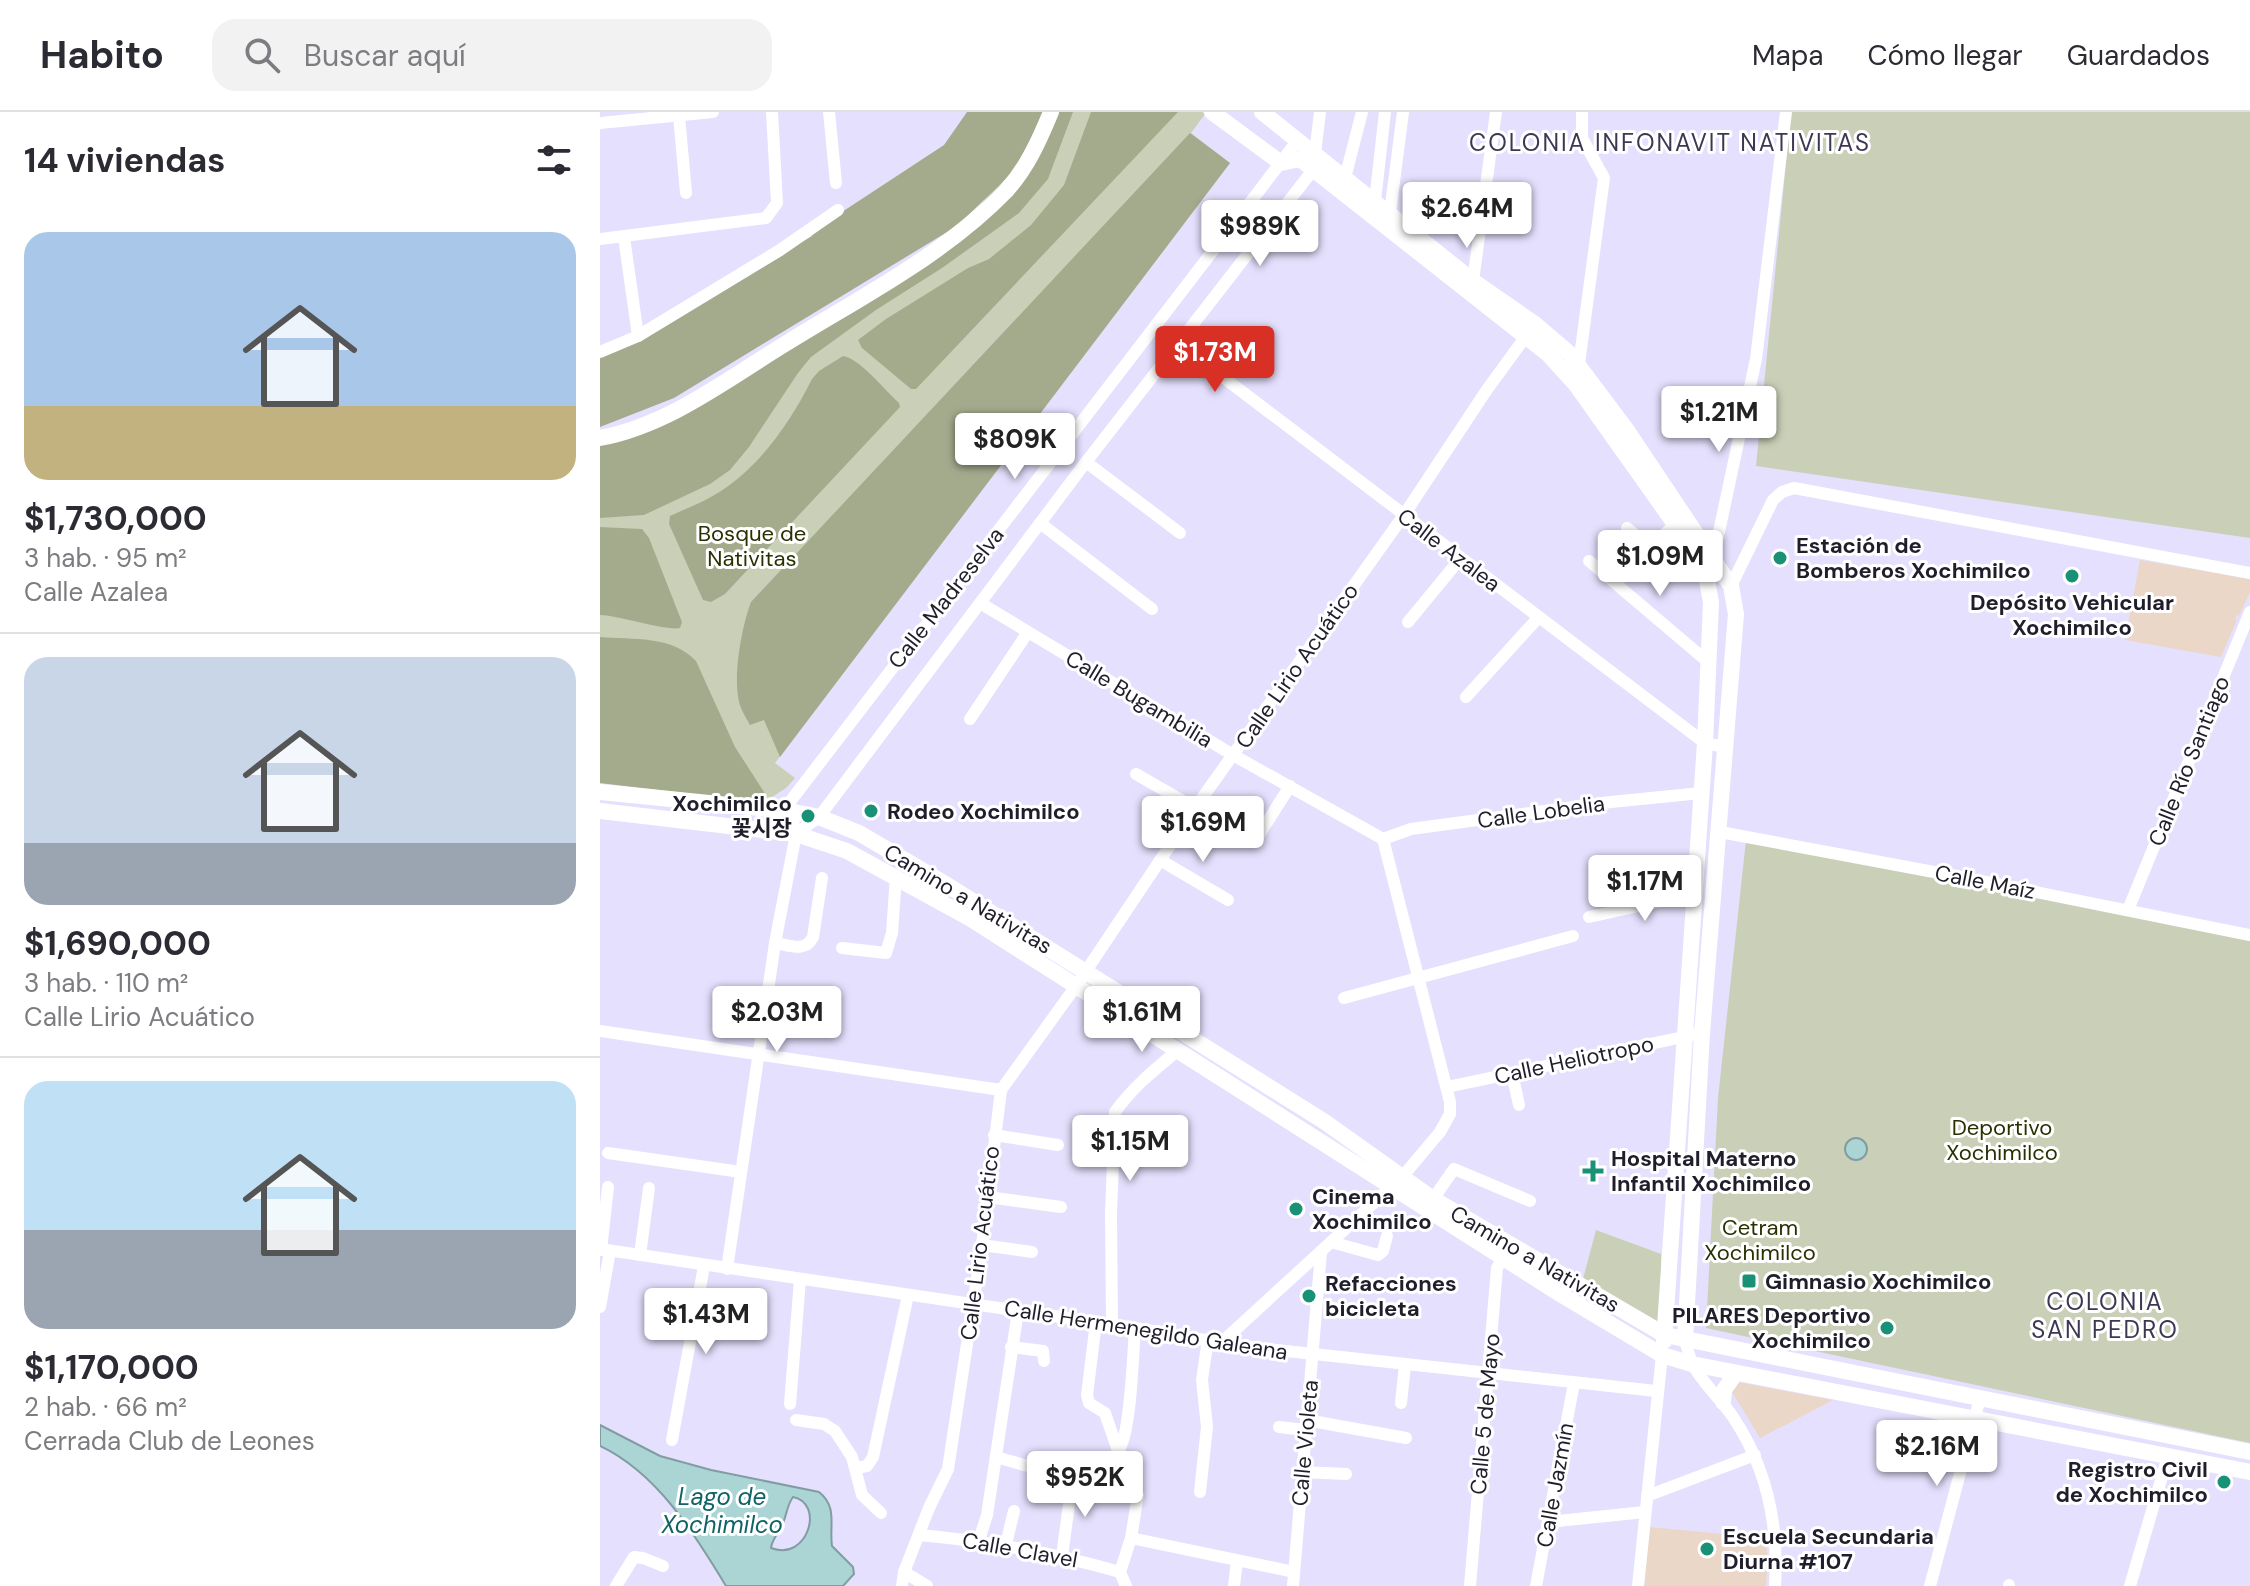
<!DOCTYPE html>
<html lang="es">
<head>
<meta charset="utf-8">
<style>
	body { margin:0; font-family:"DM Sans","Noto Sans KR",sans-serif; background:#f2f2f3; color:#2b2b33; height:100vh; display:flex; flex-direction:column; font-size:30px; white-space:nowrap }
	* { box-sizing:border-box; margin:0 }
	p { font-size:26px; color:#7c7c81 }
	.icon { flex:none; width:44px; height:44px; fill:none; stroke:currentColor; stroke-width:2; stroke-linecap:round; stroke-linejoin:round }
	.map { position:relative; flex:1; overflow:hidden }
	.side { display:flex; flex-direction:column; background:#fff; width:600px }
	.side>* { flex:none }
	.price { position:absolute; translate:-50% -68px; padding:0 18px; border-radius:8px; background:#fff; color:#222; font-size:26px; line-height:52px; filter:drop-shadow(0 2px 4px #0008) }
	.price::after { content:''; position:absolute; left:50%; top:48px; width:24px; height:18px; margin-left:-12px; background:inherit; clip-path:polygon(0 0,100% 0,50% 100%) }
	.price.on { background:#d93025; color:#fff }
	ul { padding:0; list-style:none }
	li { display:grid; align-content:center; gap:16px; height:424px; padding:0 24px }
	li+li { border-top:2px solid #e1e1e2 }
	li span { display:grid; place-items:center; height:248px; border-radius:24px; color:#555 }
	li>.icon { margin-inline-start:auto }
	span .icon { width:144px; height:144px; fill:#fffc; stroke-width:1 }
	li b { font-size:34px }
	h2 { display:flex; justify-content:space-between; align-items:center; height:96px; padding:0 24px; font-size:34px }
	header { display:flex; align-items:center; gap:48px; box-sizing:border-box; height:112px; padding:0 40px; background:#fff; border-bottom:2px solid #e1e1e2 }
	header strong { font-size:38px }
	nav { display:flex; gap:44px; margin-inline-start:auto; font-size:28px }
	.search { width:560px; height:72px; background:#f2f2f3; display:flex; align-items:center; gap:20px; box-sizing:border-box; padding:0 28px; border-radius:24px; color:#7c7c81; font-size:30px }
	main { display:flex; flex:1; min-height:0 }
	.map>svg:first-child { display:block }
	.education { fill:#ead7c7 }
	.green { fill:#cad0b8 }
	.forest { fill:#a4ab8d }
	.water { fill:#abd4d5; stroke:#829da2; stroke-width:2; fill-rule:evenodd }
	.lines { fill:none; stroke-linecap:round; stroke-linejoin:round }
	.minor { stroke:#fff; stroke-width:12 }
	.major { stroke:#fff; stroke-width:16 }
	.poi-dot { fill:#199176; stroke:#fff; stroke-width:3 }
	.labels { text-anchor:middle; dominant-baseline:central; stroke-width:6; stroke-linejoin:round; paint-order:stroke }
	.park-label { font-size:22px; fill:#2a3100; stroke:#fff }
	.poi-label { font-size:22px; font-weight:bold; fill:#211e2c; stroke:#fff; text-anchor:start }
	.street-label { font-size:22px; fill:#211e2c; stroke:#fff }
	.neighbourhood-label { font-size:24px; letter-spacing:2px; fill:#3d3754; stroke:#fff }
	.water-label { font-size:24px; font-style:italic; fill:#116366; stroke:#fff }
</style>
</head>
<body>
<header>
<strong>Habito</strong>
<div class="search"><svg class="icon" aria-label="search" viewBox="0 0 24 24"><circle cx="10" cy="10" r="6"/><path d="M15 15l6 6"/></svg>Buscar aquí</div>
<nav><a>Mapa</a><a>Cómo llegar</a><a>Guardados</a></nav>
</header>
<main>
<section class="side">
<h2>14 viviendas<svg class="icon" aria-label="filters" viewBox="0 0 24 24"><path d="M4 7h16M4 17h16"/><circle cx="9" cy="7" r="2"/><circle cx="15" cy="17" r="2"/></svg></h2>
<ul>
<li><span style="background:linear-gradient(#a9c7e8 70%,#c2b280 0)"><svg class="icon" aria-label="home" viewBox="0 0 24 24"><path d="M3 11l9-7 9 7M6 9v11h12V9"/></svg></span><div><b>$1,730,000</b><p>3 hab. · 95 m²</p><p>Calle Azalea</p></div></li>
<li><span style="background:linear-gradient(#c9d6e8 75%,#9aa5b1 0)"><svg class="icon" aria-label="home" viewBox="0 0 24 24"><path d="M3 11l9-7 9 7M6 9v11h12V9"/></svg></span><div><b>$1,690,000</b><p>3 hab. · 110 m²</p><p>Calle Lirio Acuático</p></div></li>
<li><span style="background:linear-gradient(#bfe0f5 60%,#9aa5b1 0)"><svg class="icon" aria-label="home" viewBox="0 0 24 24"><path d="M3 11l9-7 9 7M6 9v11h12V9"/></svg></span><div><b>$1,170,000</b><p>2 hab. · 66 m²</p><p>Cerrada Club de Leones</p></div></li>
</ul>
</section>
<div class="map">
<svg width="1650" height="1474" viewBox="0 0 1650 1474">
	<rect width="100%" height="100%" fill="#e5e0fd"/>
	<g class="education">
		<path d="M1540 448 1650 467V480L1639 504 1637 503 1635 506 1637 508 1621 545 1525 528Z"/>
		<path d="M1132 1269 1233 1288 1160 1326 1129 1275Z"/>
		<path d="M1050 1415 1165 1426 1168 1448 1166 1474H1044Z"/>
	</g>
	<g class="green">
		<path d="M460 0H602L605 2 591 21 630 51 175 651 195 666 186 676 163 691 0 671V330L14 327 335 146Z"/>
		<path d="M1191 0H1650V426L1156 354Z"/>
		<path d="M1146 728 1650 827V1331L1106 1216 1118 986Z"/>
		<path d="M996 1118 1061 1142V1216L983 1167Z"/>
	</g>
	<g class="forest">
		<path d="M367 0H445L413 60 357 114 74 286 0 315V244L212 124 213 119 344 33Z"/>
		<path d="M457 0H473L448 67 419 101 342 156 276 198 211 245 198 261 149 335 130 358 110 372 44 403 0 406V328L33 319 374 117Z"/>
		<path d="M491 0H578L316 277H311L262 236 258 228 286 207 368 156 389 147 431 113 464 73Z"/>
		<path d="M590 21 630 51 180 645 164 608 150 613C145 604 139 595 138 584 134 558 142 514 151 490Z"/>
		<path d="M243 244C259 246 286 279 299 291L300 295 125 482 111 490 103 488 69 412 70 404C87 396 106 389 121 379 161 353 191 309 212 267L219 259Z"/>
		<path d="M0 415 42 417 49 426 82 510 80 516C66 519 21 504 0 503Z"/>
		<path d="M0 525C33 528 72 523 96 549L135 635 166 683 162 685 165 690 0 671Z"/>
	</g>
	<g class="water">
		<circle cx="1256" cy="1037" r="11"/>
		<path d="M0 1313 60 1344 111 1358 219 1380C238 1395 229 1414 232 1434L253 1455 254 1462 243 1474H126C94 1421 57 1361 0 1334ZM193 1385C225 1391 208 1450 171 1436 172 1427 179 1421 183 1411 187 1402 187 1393 193 1385Z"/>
	</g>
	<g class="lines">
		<g class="minor">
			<path d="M229 0 236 71"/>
			<path d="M79 4 86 81"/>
			<path d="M0 11 113 0"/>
			<path d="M745 66 762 0"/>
			<path d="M775 89 785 0"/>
			<path d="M790 101 803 0"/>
			<path d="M24 125 38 224"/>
			<path d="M0 127 166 106 177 91 172 0"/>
			<path d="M873 169 896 0"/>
			<path d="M578 231 1105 631 1125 635"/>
			<path d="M0 240 38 224 180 138 238 98"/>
			<path d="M979 252 1004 66 982 26V0"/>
			<path d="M486 350 580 421"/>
			<path d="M440 411 552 497"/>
			<path d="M1027 416 1050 436 1074 413"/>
			<path d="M1106 447 1111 443 1117 429 1156 247 1186 0"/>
			<path d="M989 449 1108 550"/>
			<path d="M1055 459 1085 427"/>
			<path d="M1131 474 1173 388 1182 380 1194 376 1650 461"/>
			<path d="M380 491 633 643 783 727"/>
			<path d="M808 510 860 447"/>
			<path d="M866 585 938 506"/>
			<path d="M370 607 428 520"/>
			<path d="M536 662 595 696"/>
			<path d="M1120 720 1366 766 1650 823"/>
			<path d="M196 722 219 705 486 350 713 58 720 0"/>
			<path d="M657 726 690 674"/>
			<path d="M783 727 811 717 1011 690 1101 681"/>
			<path d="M560 748 628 788"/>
			<path d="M1528 798 1650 500"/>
			<path d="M989 805 1093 782"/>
			<path d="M175 831C190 833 205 841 213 825L222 766"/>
			<path d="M242 836 286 841 292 821 296 764"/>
			<path d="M744 886 973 824"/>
			<path d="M0 919 401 978"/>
			<path d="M912 961 919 993"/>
			<path d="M847 975 1102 921"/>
			<path d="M394 1023 458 1033"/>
			<path d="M8 1041 141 1060"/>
			<path d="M388 1085 461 1095"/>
			<path d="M833 1087 854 1057 930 1089"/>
			<path d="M731 1130 778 1143 783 1139 787 1124"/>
			<path d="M382 1133 432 1140"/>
			<path d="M0 1137 535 1216 640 1234 1056 1279"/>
			<path d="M1 1138 8 1075"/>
			<path d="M40 1143 49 1076"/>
			<path d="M127 1157 175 831 196 722 189 691 698 28"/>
			<path d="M0 1195 10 1139"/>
			<path d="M496 1210 487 1283 489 1291 505 1301 518 1339C531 1324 533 1240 535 1216"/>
			<path d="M512 1212 511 1101 515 1000C532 976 554 958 576 940"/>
			<path d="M1085 1228C1087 1235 1089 1244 1092 1251 1101 1270 1121 1287 1133 1305 1167 1356 1179 1413 1175 1474"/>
			<path d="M622 1230 803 1064 840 1020 850 1002V990L783 727"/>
			<path d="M411 1235 443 1239 444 1249"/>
			<path d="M801 1291 805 1253"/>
			<path d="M190 1292 200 1168"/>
			<path d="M196 1308 224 1312 235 1319 252 1345 262 1383 281 1401"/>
			<path d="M706 1308 806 1326"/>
			<path d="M679 1315 705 1318"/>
			<path d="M72 1328 104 1154"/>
			<path d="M396 1345 424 1353 532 1374 538 1383 531 1426 520 1460 526 1474"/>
			<path d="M256 1356 267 1354 273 1345 308 1183"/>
			<path d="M702 1360 746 1362"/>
			<path d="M515 1371 518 1339"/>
			<path d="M440 1380 447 1358"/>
			<path d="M600 1380 607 1315 602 1268 608 1227"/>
			<path d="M1047 1384 1155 1343"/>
			<path d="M948 1410 1045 1400"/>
			<path d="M319 1423C389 1429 453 1441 520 1460"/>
			<path d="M531 1426 694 1460"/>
			<path d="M379 1428 387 1403 418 1199"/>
			<path d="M406 1432 414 1399"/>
			<path d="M462 1444 473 1363"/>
			<path d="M304 1460 327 1474"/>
			<path d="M16 1474 34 1445 43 1446 63 1454"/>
			<path d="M302 1474 304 1460 329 1396 348 1357 382 1133 401 978 476 874 595 696 804 403 886 279 929 220"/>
			<path d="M634 1474 637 1449"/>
			<path d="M693 1474 721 1140"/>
			<path d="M870 1474 897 1156 906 1141"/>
			<path d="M936 1474 974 1271"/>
			<path d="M1038 1474 1062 1243"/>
			<path d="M1330 1474 1380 1286"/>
			<path d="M1409 1474V1473"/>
			<path d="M1530 1474 1568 1344"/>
		</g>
		<g class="major">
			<path d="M612 0 681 51 700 47 948 242 977 274 1094 439 1106 463 1111 490 1105 631 1064 1229"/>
			<path d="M662 0 873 169 935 212 969 241 1026 317 1131 474 1136 502 1102 921 1085 1228"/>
			<path d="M0 326C70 313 130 265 190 229 263 184 345 142 406 79 427 56 439 29 451 0"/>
			<path d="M0 680 189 699 219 705 259 721 347 773 725 1010 833 1087 1065 1223 1650 1340"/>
			<path d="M0 699 196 722 247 739 371 807 960 1182 1062 1243 1092 1252 1650 1360"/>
			<path d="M1123 1290 1124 1278 1136 1261"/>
		</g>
	</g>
	<g class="poi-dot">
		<circle cx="1180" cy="446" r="8"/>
		<circle cx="1472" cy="464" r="8"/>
		<circle cx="271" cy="699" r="8"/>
		<circle cx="208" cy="704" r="8"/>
		<path d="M989 1047h8v8h8v8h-8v8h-8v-8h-8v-8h8z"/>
		<circle cx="696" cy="1097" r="8"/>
		<rect x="1141" y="1161" width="16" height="16" rx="4"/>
		<circle cx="709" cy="1184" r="8"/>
		<circle cx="1287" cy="1216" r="8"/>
		<circle cx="1624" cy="1370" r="8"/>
		<circle cx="1107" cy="1437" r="8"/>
	</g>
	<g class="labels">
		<g class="park-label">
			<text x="152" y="421">Bosque de<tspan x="152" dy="25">Nativitas</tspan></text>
			<text x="1402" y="1015">Deportivo<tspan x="1402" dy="25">Xochimilco</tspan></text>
			<text x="1160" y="1115">Cetram<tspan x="1160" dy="25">Xochimilco</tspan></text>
		</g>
		<g class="poi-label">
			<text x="1196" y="433">Estación de<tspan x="1196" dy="25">Bomberos Xochimilco</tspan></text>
			<text x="1472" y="490" text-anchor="middle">Depósito Vehicular<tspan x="1472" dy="25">Xochimilco</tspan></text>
			<text x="192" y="691" text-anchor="end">Xochimilco<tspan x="192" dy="25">꽃시장</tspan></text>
			<text x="287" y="699">Rodeo Xochimilco</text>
			<text x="1011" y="1046">Hospital Materno<tspan x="1011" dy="25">Infantil Xochimilco</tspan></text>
			<text x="712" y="1084">Cinema<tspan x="712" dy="25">Xochimilco</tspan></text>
			<text x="1165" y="1169">Gimnasio Xochimilco</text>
			<text x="725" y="1171">Refacciones<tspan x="725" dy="25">bicicleta</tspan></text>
			<text x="1271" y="1203" text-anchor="end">PILARES Deportivo<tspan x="1271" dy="25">Xochimilco</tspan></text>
			<text x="1608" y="1357" text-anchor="end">Registro Civil<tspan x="1608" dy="25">de Xochimilco</tspan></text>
			<text x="1123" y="1424">Escuela Secundaria<tspan x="1123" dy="25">Diurna #107</tspan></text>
		</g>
		<g class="street-label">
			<text transform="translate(849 438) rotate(37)">Calle Azalea</text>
			<text transform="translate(346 486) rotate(-52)">Calle Madreselva</text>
			<text transform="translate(697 554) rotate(-55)">Calle Lirio Acuático</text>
			<text transform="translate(539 587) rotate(31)">Calle Bugambilia</text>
			<text transform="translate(1589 649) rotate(-68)">Calle Río Santiago</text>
			<text transform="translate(941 700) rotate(-8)">Calle Lobelia</text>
			<text transform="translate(1385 770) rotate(11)">Calle Maíz</text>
			<text transform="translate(368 787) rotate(31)">Camino a Nativitas</text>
			<text transform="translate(974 948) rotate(-12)">Calle Heliotropo</text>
			<text transform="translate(380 1131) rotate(-83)">Calle Lirio Acuático</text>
			<text transform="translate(935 1147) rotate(30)">Camino a Nativitas</text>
			<text transform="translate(546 1218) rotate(9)">Calle Hermenegildo Galeana</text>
			<text transform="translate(885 1302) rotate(-85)">Calle 5 de Mayo</text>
			<text transform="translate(705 1331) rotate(-85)">Calle Violeta</text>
			<text transform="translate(955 1373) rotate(-80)">Calle Jazmín</text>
			<text transform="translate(420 1438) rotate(10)">Calle Clavel</text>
		</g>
		<g class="neighbourhood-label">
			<text x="1070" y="30">COLONIA INFONAVIT NATIVITAS</text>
			<text x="1505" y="1189">COLONIA<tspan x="1505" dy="28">SAN PEDRO</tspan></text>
		</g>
		<g class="water-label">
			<text x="122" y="1384">Lago de<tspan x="122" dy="28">Xochimilco</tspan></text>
		</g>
	</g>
</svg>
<b class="price" style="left:867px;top:138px">$2.64M</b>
<b class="price" style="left:660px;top:156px">$989K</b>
<b class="price on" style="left:615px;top:282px">$1.73M</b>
<b class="price" style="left:1119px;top:342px">$1.21M</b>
<b class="price" style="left:415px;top:369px">$809K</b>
<b class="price" style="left:1060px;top:486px">$1.09M</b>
<b class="price" style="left:603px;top:752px">$1.69M</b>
<b class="price" style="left:1045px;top:811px">$1.17M</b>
<b class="price" style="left:177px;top:942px">$2.03M</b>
<b class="price" style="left:542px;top:942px">$1.61M</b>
<b class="price" style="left:530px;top:1071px">$1.15M</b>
<b class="price" style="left:106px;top:1244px">$1.43M</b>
<b class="price" style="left:1337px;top:1376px">$2.16M</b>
<b class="price" style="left:485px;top:1407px">$952K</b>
</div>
</main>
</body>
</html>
